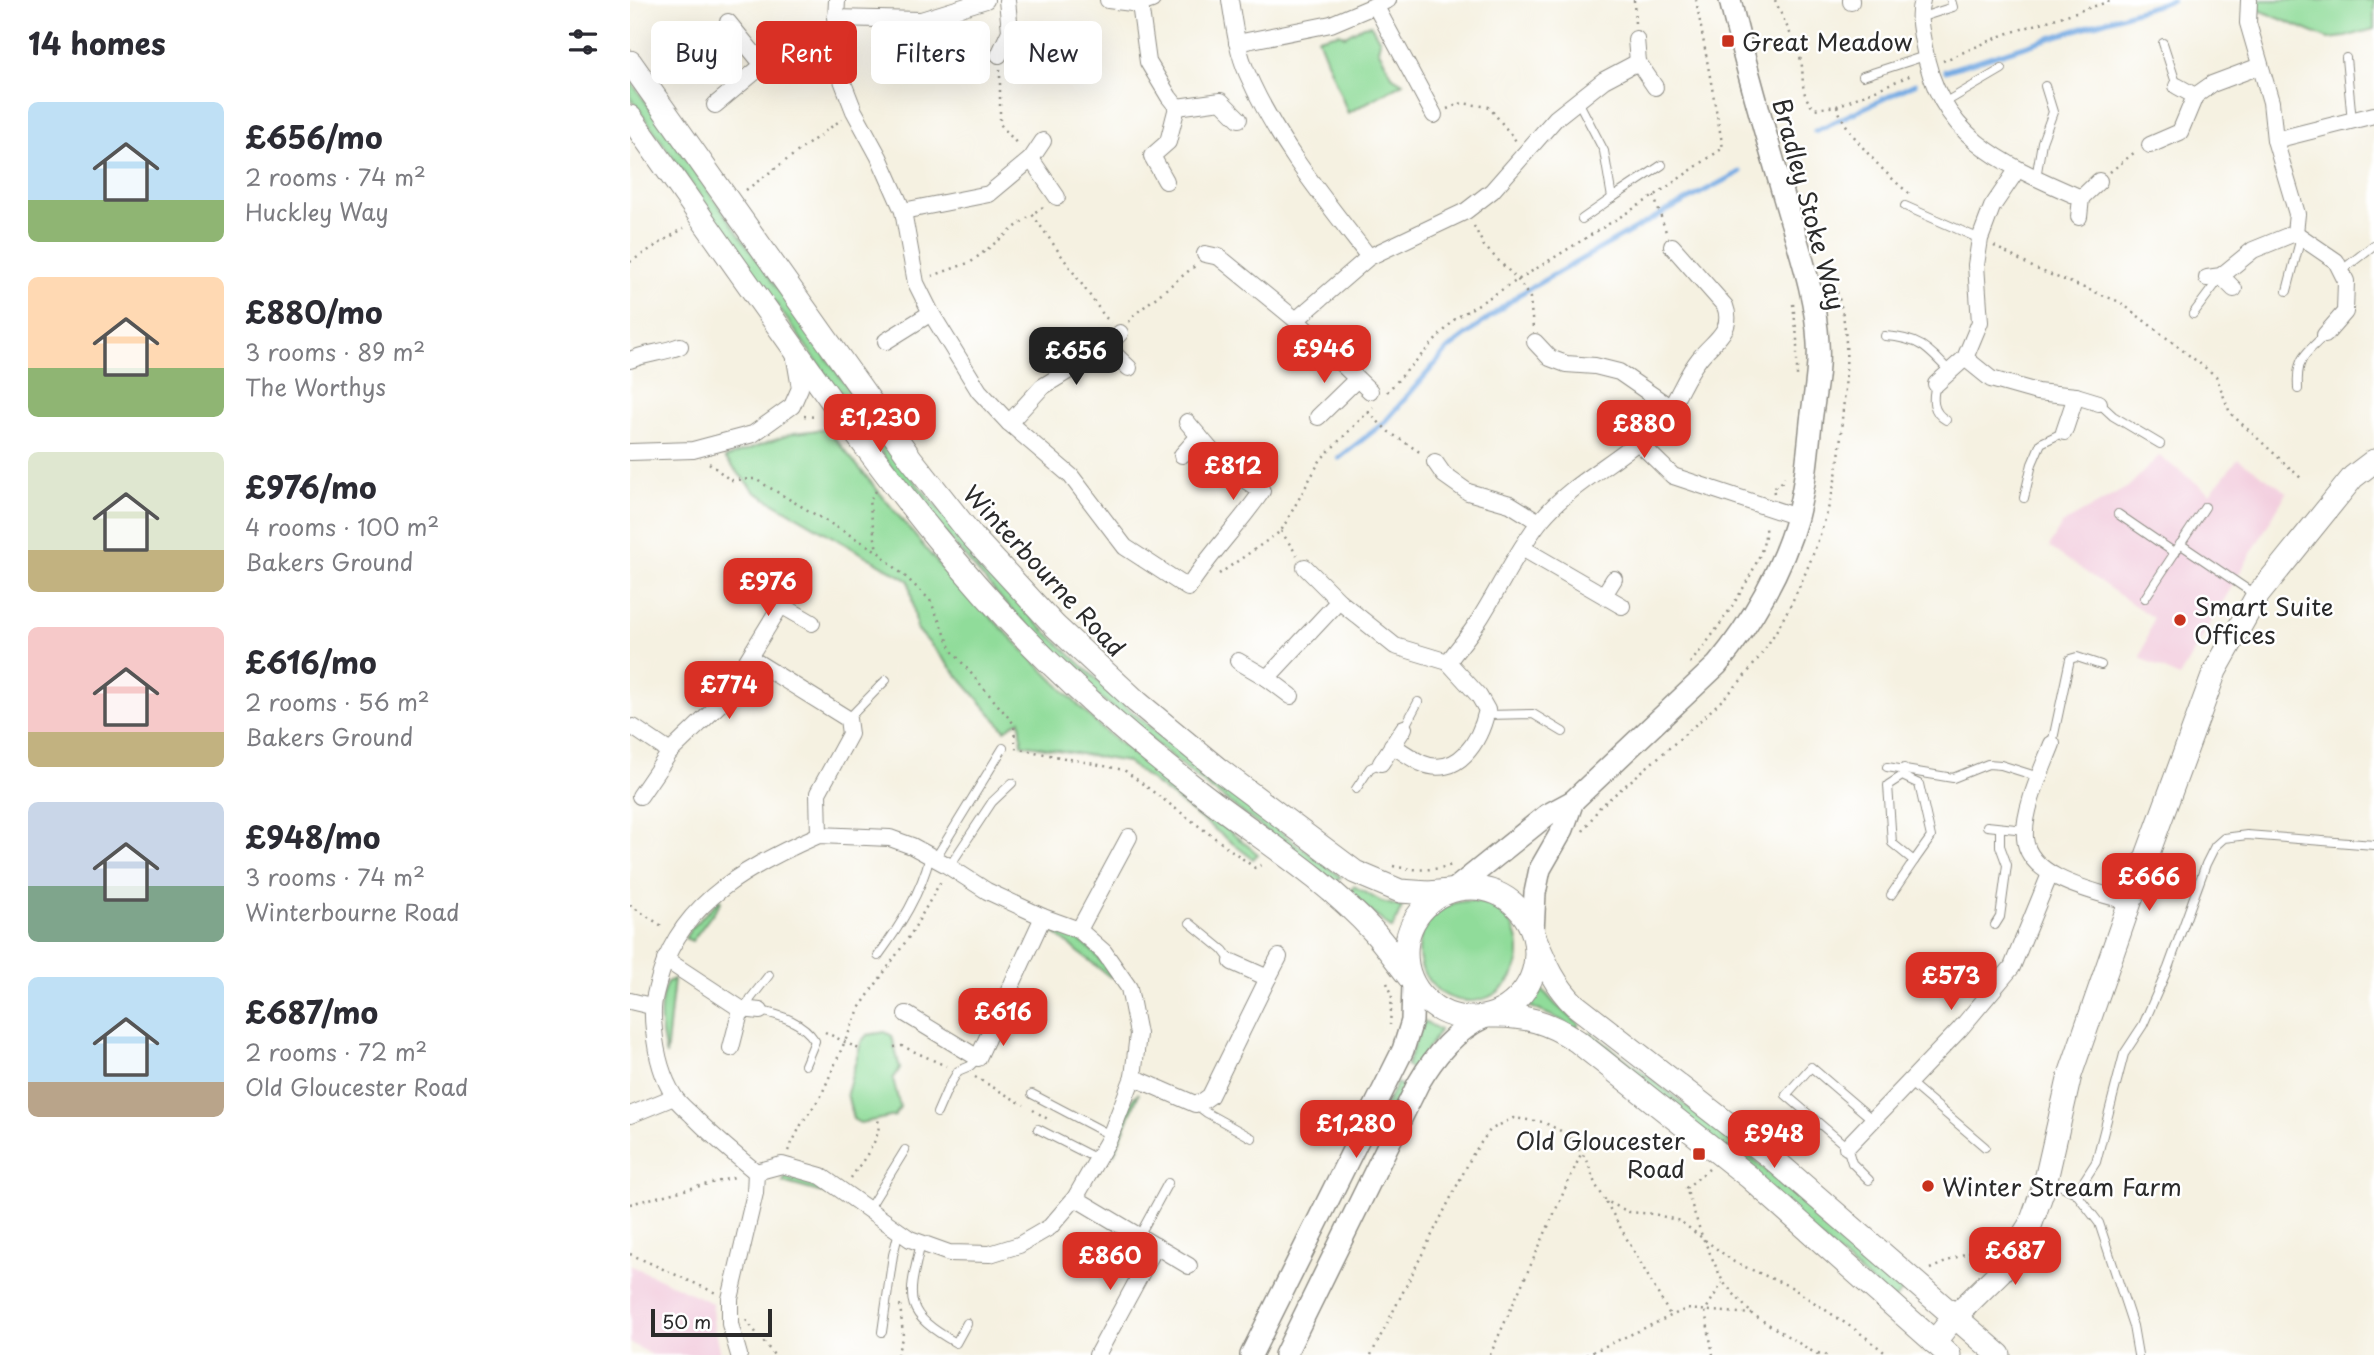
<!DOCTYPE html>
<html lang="en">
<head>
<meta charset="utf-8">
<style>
	body { margin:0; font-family:"Playpen Sans",sans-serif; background:#f2f2f3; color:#2b2b33; height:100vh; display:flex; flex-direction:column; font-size:26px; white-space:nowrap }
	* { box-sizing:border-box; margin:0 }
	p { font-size:23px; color:#7c7c81 }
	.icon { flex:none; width:38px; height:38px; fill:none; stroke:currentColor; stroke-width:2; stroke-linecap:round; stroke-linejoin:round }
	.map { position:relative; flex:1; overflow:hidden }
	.panel { display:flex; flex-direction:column; background:#fff; width:630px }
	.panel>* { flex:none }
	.hud { position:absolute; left:21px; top:21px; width:665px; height:63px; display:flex; gap:14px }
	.scale { position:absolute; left:21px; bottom:18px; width:121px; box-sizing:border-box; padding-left:7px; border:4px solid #2b2b2b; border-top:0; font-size:19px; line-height:24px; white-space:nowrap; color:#2b2b2b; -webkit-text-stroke:5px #fff; paint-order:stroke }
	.price { position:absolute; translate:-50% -60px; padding:0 16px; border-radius:14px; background:#d93025; color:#fff; font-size:23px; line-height:46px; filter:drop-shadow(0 2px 4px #0008) }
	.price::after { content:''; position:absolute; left:50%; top:42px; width:21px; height:16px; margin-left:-10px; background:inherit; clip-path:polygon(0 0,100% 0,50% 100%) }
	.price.on { background:#222; color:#fff }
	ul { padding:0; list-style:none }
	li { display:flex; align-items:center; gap:21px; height:175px; padding:0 28px }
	li span { display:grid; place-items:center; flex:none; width:196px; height:140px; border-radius:10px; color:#555 }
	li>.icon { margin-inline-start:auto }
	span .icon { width:84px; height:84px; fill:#fffc; stroke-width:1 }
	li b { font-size:30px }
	h2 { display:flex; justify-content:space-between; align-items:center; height:84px; padding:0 28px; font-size:30px }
	.pill { padding:0 24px; border-radius:10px; background:#fff; box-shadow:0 7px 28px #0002; font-size:24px; line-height:63px }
	.pill.on { background:#d93025; color:#fff }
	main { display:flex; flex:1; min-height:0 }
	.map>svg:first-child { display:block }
	.built { fill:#f3cfdf }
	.green { fill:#90dc9a; stroke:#5e8462; stroke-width:2 }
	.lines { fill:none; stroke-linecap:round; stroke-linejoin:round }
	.stream { stroke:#76abe3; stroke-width:5 }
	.service-casing { stroke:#908e86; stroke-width:10 }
	.minor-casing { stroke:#908e86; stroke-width:18 }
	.tertiary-casing { stroke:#908e86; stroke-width:24 }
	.secondary-casing { stroke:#908e86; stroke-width:25 }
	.path { stroke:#908e86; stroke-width:2.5; stroke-dasharray:2 5; stroke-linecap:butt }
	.service { stroke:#fff; stroke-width:8 }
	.minor { stroke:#fff; stroke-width:16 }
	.tertiary { stroke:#fff; stroke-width:21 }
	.secondary { stroke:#fff; stroke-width:23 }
	.poi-dot { fill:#c8321e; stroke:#fff; stroke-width:2.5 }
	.labels { text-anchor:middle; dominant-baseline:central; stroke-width:5; stroke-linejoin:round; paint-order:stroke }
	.poi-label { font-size:24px; fill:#2b2b2b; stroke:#fff; text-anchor:start }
	.street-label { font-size:24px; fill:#2b2b2b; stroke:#fff }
</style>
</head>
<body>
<main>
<section class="panel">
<h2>14 homes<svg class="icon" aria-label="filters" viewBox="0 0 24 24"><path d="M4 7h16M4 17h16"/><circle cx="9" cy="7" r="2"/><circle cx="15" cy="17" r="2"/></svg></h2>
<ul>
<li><span style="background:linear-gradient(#bfe0f5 70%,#8fb573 0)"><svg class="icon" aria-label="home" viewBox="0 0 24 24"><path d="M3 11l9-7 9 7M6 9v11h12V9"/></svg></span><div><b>£656/mo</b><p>2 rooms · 74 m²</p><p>Huckley Way</p></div></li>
<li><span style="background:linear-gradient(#ffd9b3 65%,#8fb573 0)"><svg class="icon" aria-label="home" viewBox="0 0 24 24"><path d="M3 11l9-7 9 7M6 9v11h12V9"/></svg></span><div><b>£880/mo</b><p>3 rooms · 89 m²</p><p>The Worthys</p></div></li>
<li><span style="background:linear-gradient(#dfe7d0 70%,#c2b280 0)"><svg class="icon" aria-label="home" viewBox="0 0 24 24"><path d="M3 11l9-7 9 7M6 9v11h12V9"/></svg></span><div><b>£976/mo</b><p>4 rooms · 100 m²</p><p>Bakers Ground</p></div></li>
<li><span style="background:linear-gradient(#f6c9c9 75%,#c2b280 0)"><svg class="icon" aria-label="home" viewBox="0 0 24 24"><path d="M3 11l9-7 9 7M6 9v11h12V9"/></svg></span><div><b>£616/mo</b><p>2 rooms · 56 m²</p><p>Bakers Ground</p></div></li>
<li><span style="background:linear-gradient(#c9d6e8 60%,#7fa58c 0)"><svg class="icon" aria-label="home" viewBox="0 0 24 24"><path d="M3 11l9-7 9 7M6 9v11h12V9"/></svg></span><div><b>£948/mo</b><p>3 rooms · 74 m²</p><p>Winterbourne Road</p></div></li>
<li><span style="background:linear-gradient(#bfe0f5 75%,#b9a48a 0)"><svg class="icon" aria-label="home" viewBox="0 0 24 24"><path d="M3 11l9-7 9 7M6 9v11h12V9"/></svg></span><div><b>£687/mo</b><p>2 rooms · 72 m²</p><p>Old Gloucester Road</p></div></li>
</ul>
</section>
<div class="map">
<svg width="1744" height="1355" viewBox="0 0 1744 1355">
	<rect width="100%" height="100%" fill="#fff"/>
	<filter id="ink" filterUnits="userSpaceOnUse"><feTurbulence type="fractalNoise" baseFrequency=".0143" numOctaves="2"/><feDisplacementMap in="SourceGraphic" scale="14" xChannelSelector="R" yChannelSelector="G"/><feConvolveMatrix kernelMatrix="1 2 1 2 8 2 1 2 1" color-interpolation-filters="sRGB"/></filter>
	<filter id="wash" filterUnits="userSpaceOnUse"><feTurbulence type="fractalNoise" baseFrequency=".00686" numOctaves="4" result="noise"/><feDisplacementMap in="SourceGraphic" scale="28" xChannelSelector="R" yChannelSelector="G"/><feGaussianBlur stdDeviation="1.57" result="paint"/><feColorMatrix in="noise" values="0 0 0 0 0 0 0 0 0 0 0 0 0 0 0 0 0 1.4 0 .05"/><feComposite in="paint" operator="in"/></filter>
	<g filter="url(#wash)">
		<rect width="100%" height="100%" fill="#f5f1e1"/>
		<g class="built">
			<path d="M1529 456 1580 493 1608 459 1657 492 1549 677 1511 658 1523 618 1419 547 1432 524 1498 487Z"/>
			<path d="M0 1265 82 1303 83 1321 90 1355H22L0 1343Z"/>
		</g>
		<g class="green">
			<path d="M1629 0H1744V29L1715 37 1698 39 1629 10Z"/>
			<path d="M741 25 750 41 748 49 763 77 773 83 718 113 688 38 709 33 715 36 733 26Z"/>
			<path d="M0 80 281 477 408 624 493 704 551 753 643 826 711 877 706 884 576 785 467 695 372 600 276 488 0 97Z"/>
			<path d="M197 429 310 566 471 728 628 854 623 859 497 762 392 744 390 720 375 730 287 629 279 581 125 492 95 458 164 433Z"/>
			<path d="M724 886 752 902 772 907 762 929 719 894Z"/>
			<path d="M90 899 91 902 62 941 55 938 63 926Z"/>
			<circle cx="839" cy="951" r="50"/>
			<path d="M422 928C453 938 464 951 483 976L480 977 423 932Z"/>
			<path d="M44 979 36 1056C31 1030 26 1007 37 982Z"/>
			<path d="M912 989 925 1004 949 1024 945 1030 931 1020 899 1006Z"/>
			<path d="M794 1021 810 1030 783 1070 776 1066Z"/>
			<path d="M255 1032 262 1036 270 1069 263 1079 270 1107 265 1116 230 1123 223 1119 217 1093 231 1042 237 1035Z"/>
			<path d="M961 1033C1070 1114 1174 1199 1276 1288L1263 1301 957 1039Z"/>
			<path d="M767 1083 774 1087 758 1116 752 1112Z"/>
			<path d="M509 1093 484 1154 480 1152 503 1098Z"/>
			<path d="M157 1173 182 1180 207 1197 153 1182Z"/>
		</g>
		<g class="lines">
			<g class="stream">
				<path d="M1315 71 1542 0"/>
				<path d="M1185 131 1285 84"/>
				<path d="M709 458 755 422 818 349 890 294 1033 213 1110 172"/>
			</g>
		</g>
	</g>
	<g filter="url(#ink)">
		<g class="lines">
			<defs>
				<g id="service">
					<path d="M1289 18 1323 7 1321 0"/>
					<path d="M1533 43 1547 86"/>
					<path d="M1716 58 1722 121"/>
					<path d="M1233 76 1295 56"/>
					<path d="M948 101 974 151 982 198 1032 165"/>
					<path d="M1314 103 1372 69"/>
					<path d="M1406 178 1412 142 1423 112 1415 86"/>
					<path d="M1275 206 1350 239"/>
					<path d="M952 219 982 198"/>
					<path d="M1711 271 1744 245"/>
					<path d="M1657 291 1671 237"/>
					<path d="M1563 314 1590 278"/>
					<path d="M1255 336C1289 338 1298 348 1320 372"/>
					<path d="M1306 384C1302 399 1302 412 1316 420"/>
					<path d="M1668 389C1666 358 1674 355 1695 335"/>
					<path d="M1469 403 1483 416 1530 444"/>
					<path d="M1394 498 1402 464 1411 443 1434 432"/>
					<path d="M1488 514 1545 553"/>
					<path d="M1550 544 1624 594"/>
					<path d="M1515 598 1575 507"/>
					<path d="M856 715 903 714 933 732"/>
					<path d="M218 719 256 680"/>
					<path d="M774 728 788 702"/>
					<path d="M1422 744 1440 659 1447 657 1471 665"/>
					<path d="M1257 767 1323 778 1358 764 1371 765 1409 777"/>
					<path d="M1272 776 1258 785 1262 843 1284 861 1301 837 1289 784 1272 776 1274 768"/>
					<path d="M726 789 740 768 751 763"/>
					<path d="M1357 826 1395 830"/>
					<path d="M305 859 373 748"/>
					<path d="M319 867 362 802 382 783"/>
					<path d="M1261 895 1284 861"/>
					<path d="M560 923 593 950 602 962"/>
					<path d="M1365 925 1370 917 1377 865 1370 846V828"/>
					<path d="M248 956C270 926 291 893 300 856"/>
					<path d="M115 1009 121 998 139 975"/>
					<path d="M130 1011C151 1015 173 1022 185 1041L175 1065"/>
					<path d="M1279 1082 1355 1147"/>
					<path d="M402 1094 480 1135"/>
					<path d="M565 1104 577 1113 622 1138"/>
					<path d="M307 1113 317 1090 328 1071 340 1066 348 1058"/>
					<path d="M408 1129 467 1159"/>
					<path d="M1239 1180 1222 1163 1217 1147 1156 1095 1181 1067 1243 1120"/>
					<path d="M1419 1180 1446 1193 1469 1223 1503 1326 1508 1355"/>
					<path d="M1446 1193 1466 1162 1494 1054 1513 1025 1538 968 1576 864 1585 846 1594 838 1617 835 1744 845"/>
					<path d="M238 1210 275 1150"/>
					<path d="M509 1236 538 1183"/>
					<path d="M291 1243C278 1299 271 1312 326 1343L337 1323"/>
					<path d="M252 1332 263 1255 269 1231"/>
				</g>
				<g id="minor">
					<path d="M207 0 205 40 210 75 224 111 249 157 273 211 286 283 301 313 349 391 379 423 441 476 495 547 558 588C580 553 609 525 632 491L596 468 557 422"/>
					<path d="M478 0 510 4 522 0"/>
					<path d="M600 0C604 25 607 50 617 73 647 142 694 199 739 257"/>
					<path d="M1221 0V2"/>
					<path d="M1292 0C1287 16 1291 31 1294 47 1309 139 1376 165 1451 198L1469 181"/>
					<path d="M1619 0 1618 23 1641 102 1645 140 1667 214 1665 233"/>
					<path d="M510 4 518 62 539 97 547 107 538 142 522 156 536 181"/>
					<path d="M745 5 804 115"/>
					<path d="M205 18 291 20 356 0"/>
					<path d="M98 22 133 65"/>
					<path d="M380 31 443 42 440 63"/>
					<path d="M1006 39 1008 62 1025 87"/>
					<path d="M607 43 701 24 758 0"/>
					<path d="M369 55 380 31 377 0"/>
					<path d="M1547 86 1565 96 1582 84 1630 66"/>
					<path d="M85 105 133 65 164 49 205 40"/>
					<path d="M547 107 591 101 609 119"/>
					<path d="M1645 140 1744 115"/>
					<path d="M1520 145 1550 132 1565 96"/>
					<path d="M401 159 427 197"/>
					<path d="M273 211 359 194 401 159 413 141"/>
					<path d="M1449 217 1451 198"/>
					<path d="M575 254 589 257 666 320 740 391"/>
					<path d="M1591 276 1604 289"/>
					<path d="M1577 278 1591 276 1623 250 1665 233 1706 261 1716 281 1715 312 1695 335"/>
					<path d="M666 320 739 257 836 211 862 191 926 118 974 80 1008 62"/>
					<path d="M256 341 301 313"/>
					<path d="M905 342 920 358 936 364 965 366 989 372 1041 408"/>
					<path d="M477 347 499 368"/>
					<path d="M1335 358 1361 379 1407 392 1446 396 1434 432"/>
					<path d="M0 360C16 353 33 353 50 346"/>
					<path d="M1306 384 1335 358 1350 322 1346 265 1350 239 1362 207 1387 170"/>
					<path d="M1446 396 1469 403"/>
					<path d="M688 417 727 379"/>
					<path d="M379 423 412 387 477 347 490 333"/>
					<path d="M1008 442 1043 476 1167 517"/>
					<path d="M0 452 63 450 123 434 162 406 170 388 164 353"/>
					<path d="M552 455 569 436"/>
					<path d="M805 462 814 475 838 492 880 504 909 522"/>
					<path d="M892 548 992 606"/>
					<path d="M675 567 709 601 765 646 818 662 849 696 857 710C850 741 828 779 791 763 781 758 771 751 762 745"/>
					<path d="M117 579 151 605 182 623"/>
					<path d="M974 595 984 579"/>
					<path d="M120 658 218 719 220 734 188 793 189 835"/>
					<path d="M608 661 637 678 709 601"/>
					<path d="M818 662C828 648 840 635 849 620 870 587 887 550 911 520 943 481 990 461 1026 426 1046 407 1052 380 1069 359 1081 342 1105 332 1095 306L1042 246"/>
					<path d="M637 678 661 696"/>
					<path d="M3 727 40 752 10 796"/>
					<path d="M1422 744C1412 770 1393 810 1395 838 1398 879 1467 892 1500 902"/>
					<path d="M40 752 91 703 151 605"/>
					<path d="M751 763 774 728"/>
					<path d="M189 835 260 838 282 846 315 864 357 891 413 917 449 930 474 952 499 988 508 1034 503 1077 479 1139 445 1198 420 1227 389 1245 360 1254 319 1253 280 1239 191 1176 152 1165 126 1172C104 1154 82 1136 62 1115 56 1109 48 1103 44 1096 32 1077 26 1052 24 1030 21 1005 24 997 31 973 53 900 124 863 189 835Z"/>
					<path d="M449 930 499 837"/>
					<path d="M35 959 111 1009 130 1011"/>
					<path d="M602 962 638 978 649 957"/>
					<path d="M0 1001 21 1006"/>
					<path d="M276 1014 348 1058 413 917"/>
					<path d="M101 1048 111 1009"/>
					<path d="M503 1077 565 1104 573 1101 580 1096 638 978"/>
					<path d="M0 1115 44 1097"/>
					<path d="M1217 1147 1330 1029 1382 967 1420 874"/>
					<path d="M445 1198 559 1266"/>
					<path d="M109 1355 100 1324V1299L125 1193 126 1172"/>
					<path d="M467 1355 526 1246"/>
				</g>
				<g id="tertiary">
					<path d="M825 889 917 815 943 801 1087 665C1121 624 1153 568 1167 517 1175 486 1178 453 1181 422 1184 396 1190 370 1188 343 1186 297 1169 249 1156 204 1136 136 1116 69 1100 0"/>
					<path d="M903 932 905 893 910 869 933 829 943 801"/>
					<path d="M621 1355 773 1050 782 1021 783 983"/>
					<path d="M655 1355 788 1084C805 1055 825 1031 855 1017"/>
				</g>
				<g id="secondary">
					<path d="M0 62 281 459 342 536 425 626 507 702 588 769 725 872 770 891 799 893 819 891"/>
					<path d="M0 117C67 211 133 306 201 400 269 492 337 582 419 662 466 708 518 752 570 792 628 837 694 877 744 932 757 947 768 963 780 978"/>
					<circle cx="841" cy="953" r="65"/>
					<path d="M904 936C915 962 924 985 945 1005L1143 1159 1369 1355"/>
					<path d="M861 1016C894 1015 919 1022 947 1041L1119 1177 1319 1355"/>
					<path d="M1304 1342 1325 1316 1371 1271 1401 1223 1415 1184 1440 1075 1500 902 1585 671 1627 596 1723 477 1744 461"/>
				</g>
			</defs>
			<use href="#service" class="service-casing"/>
			<use href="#minor" class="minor-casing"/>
			<use href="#tertiary" class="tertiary-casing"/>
			<use href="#secondary" class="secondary-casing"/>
			<g class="path">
				<path d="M1004 0 1005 25"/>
				<path d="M1145 0C1153 19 1163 38 1170 57 1176 76 1167 90 1184 109L1207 106 1284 74"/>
				<path d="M1313 61 1376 34 1484 0"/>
				<path d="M370 69V124L389 146"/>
				<path d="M1207 106C1214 132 1258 177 1280 194"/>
				<path d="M817 109 832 103 859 107 886 141"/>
				<path d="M1480 172 1505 152"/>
				<path d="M116 190 212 119"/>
				<path d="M1024 196 1036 232"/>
				<path d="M413 207 402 214 475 317 481 322"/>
				<path d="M844 226 854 246 888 280 900 298 903 328"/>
				<path d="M1364 246 1406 269 1490 302 1586 376 1600 413 1673 480"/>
				<path d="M0 262 54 228"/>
				<path d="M302 276 341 262 402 214"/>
				<path d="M1163 304 1167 337V377"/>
				<path d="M499 322 504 315 566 265"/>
				<path d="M757 392 826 318 1024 196 1093 148 1066 0"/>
				<path d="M738 412 759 432 791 453"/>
				<path d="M174 416 188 417"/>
				<path d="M79 463 100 480 125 479 247 551 280 581 300 600 323 652 384 724 385 742"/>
				<path d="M246 491 239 501 247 551"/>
				<path d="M1144 493 1143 488 1152 482 1155 477"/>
				<path d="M651 531 667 555"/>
				<path d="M589 574 651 531 691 459 743 407"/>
				<path d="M1060 663C1080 641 1145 552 1134 524"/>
				<path d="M385 748 494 770 625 868 633 864"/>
				<path d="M953 831 970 807C1014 769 1060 732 1101 691 1155 637 1199 532 1209 457 1211 442 1211 425 1213 410 1218 363 1221 306 1194 265"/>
				<path d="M763 866C786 871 803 871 825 864"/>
				<path d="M0 905 35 928"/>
				<path d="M757 983 762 994 760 1025"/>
				<path d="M195 1032 229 1049"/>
				<path d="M264 1047 272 1046 316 1066"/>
				<path d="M345 1077 394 1105"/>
				<path d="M403 1110 421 1121"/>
				<path d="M158 1151 172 1123 191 1096 230 1007 281 934 311 881"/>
				<path d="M1079 1169 1056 1188 1072 1236 1093 1282 1122 1314"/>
				<path d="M221 1178C230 1163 253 1138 248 1120"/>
				<path d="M976 1202 1040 1315"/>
				<path d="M0 1204 105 1177"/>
				<path d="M0 1254 86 1293"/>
				<path d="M1300 1269 1368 1239"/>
				<path d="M116 1320 144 1355"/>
				<path d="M1188 1353 1197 1355"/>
				<path d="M267 1355 273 1335 270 1304"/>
				<path d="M741 1355 843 1154 860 1130 883 1118 913 1122 937 1134 957 1160 965 1184 976 1201 999 1212 1024 1214 1050 1221 1104 1262 1161 1287 1233 1335 1258 1355"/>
				<path d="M860 1355 951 1154"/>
				<path d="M956 1355 1056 1309 1122 1314 1188 1355"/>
				<path d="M1083 1355 1075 1311 1092 1283"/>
			</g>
			<use href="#service" class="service"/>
			<use href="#minor" class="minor"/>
			<use href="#tertiary" class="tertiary"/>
			<use href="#secondary" class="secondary"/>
		</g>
	</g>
	<g class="poi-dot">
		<rect x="1091" y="34" width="14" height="14" rx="3.5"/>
		<circle cx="1550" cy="620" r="7"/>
		<rect x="1062" y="1147" width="14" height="14" rx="3.5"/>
		<circle cx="1298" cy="1186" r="7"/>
	</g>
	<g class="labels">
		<g class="poi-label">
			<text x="1112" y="41">Great Meadow</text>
			<text x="1564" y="606">Smart Suite<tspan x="1564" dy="28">Offices</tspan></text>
			<text x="1055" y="1140" text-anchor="end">Old Gloucester<tspan x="1055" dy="28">Road</tspan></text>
			<text x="1312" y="1186">Winter Stream Farm</text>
		</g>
		<g class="street-label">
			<text transform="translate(1180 204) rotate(75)">Bradley Stoke Way</text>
			<text transform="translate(415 570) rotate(47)">Winterbourne Road</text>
		</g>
	</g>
</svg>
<div class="scale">50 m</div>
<b class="price" style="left:694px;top:385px">£946</b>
<b class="price on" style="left:446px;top:387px">£656</b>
<b class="price" style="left:250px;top:454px">£1,230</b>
<b class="price" style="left:1014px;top:460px">£880</b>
<b class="price" style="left:603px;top:502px">£812</b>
<b class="price" style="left:138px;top:618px">£976</b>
<b class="price" style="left:99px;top:721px">£774</b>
<b class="price" style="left:1519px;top:913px">£666</b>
<b class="price" style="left:1321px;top:1012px">£573</b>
<b class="price" style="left:373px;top:1048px">£616</b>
<b class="price" style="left:726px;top:1160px">£1,280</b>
<b class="price" style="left:1144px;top:1170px">£948</b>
<b class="price" style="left:1385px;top:1287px">£687</b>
<b class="price" style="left:480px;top:1292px">£860</b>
<div class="hud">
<a class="pill">Buy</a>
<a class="pill on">Rent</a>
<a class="pill">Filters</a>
<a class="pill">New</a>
</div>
</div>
</main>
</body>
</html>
